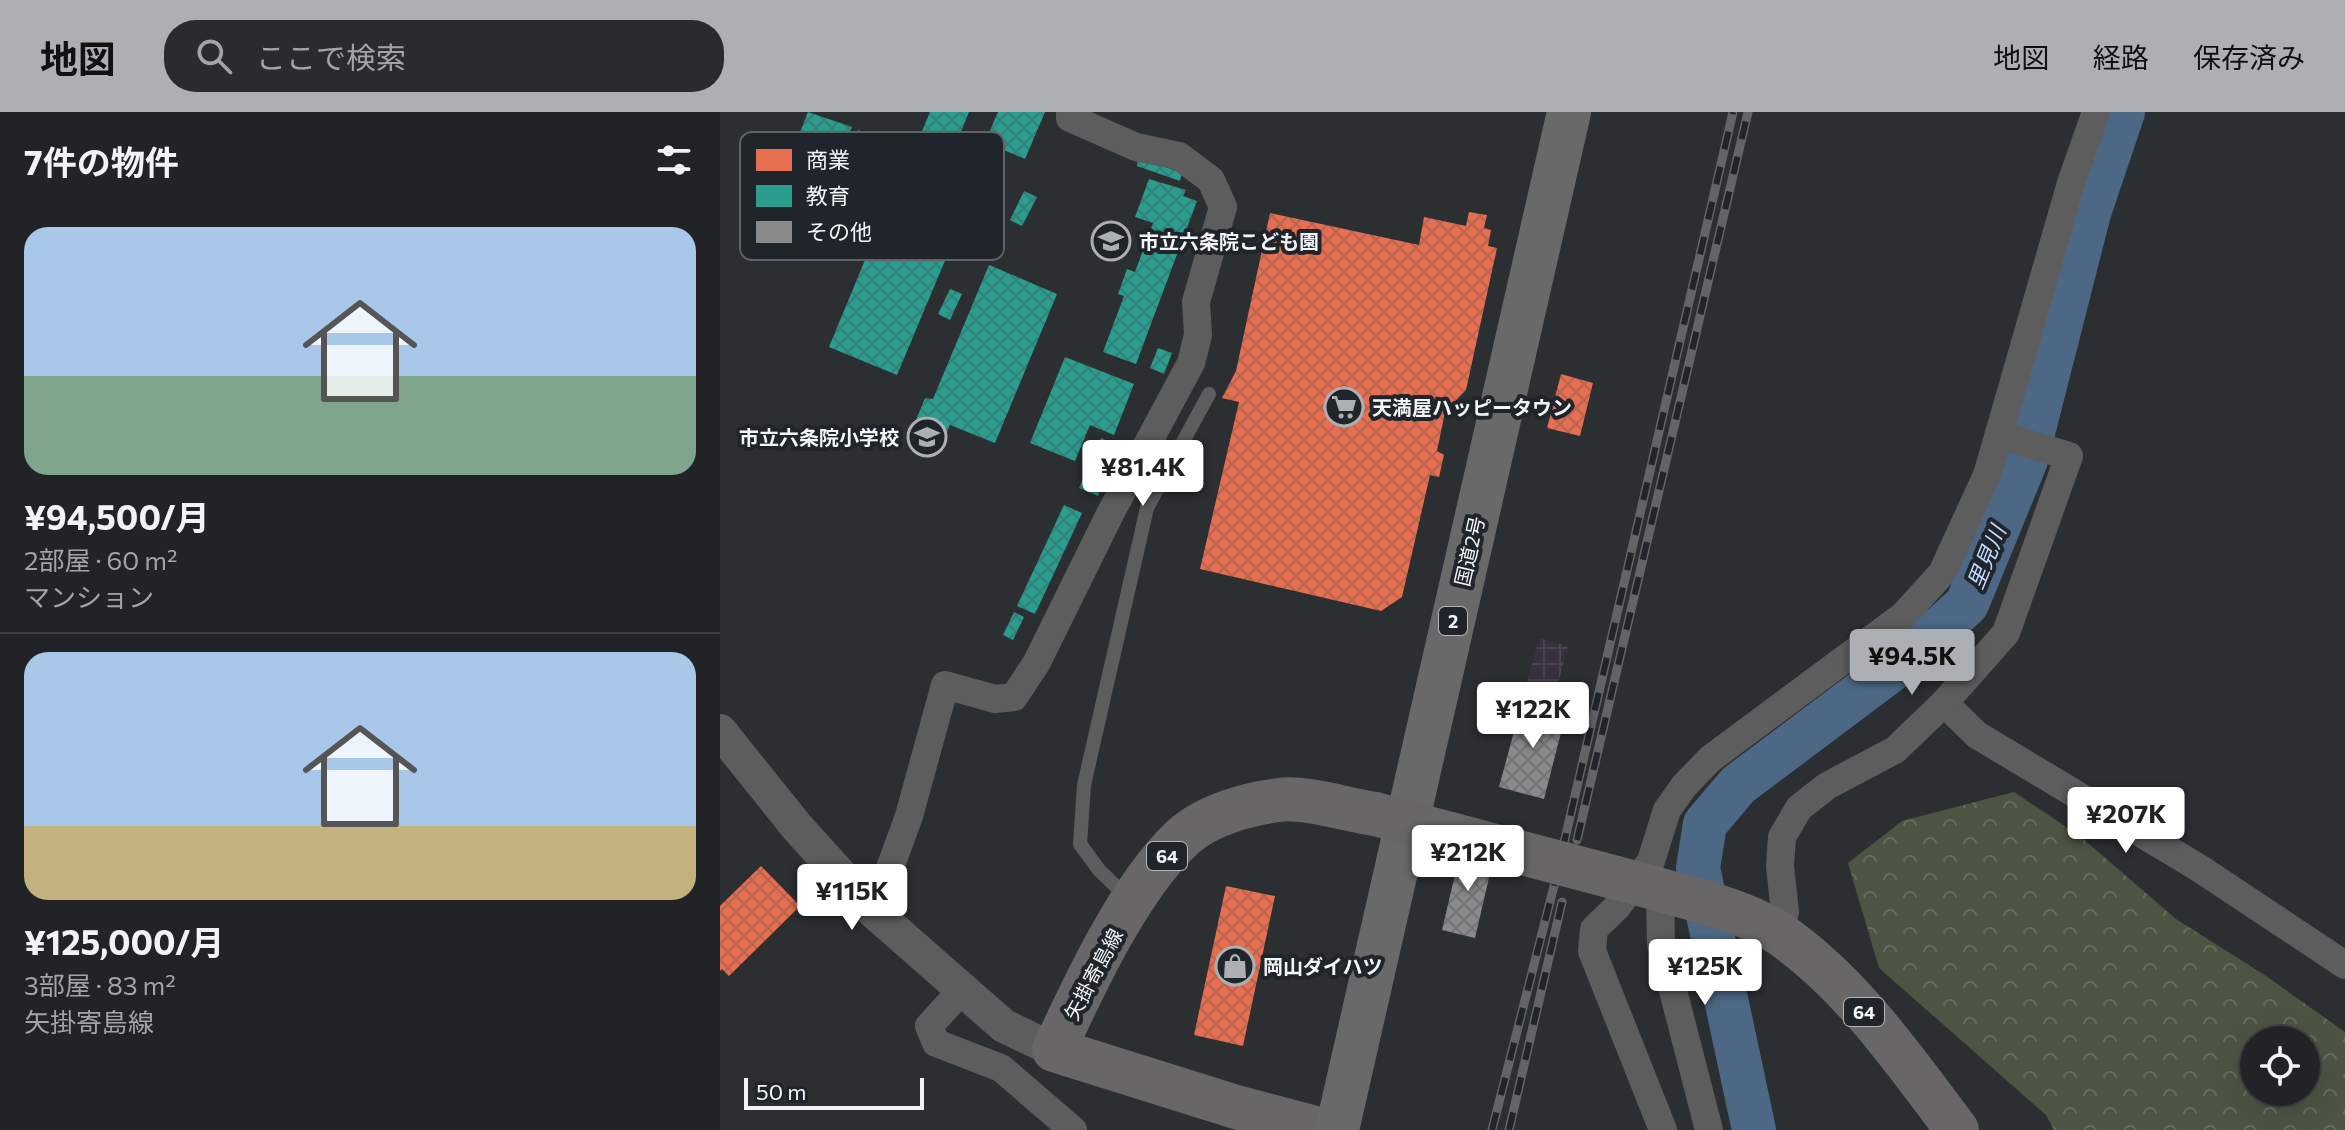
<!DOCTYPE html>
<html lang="ja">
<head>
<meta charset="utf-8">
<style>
	body { margin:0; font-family:Commissioner,"Noto Sans JP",sans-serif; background:#292b2e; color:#f1f3f6; height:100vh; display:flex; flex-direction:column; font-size:30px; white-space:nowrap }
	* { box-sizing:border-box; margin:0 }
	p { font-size:26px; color:#a2a4a7 }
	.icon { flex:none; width:44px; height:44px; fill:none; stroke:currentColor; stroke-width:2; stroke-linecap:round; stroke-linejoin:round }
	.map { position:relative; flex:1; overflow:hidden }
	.details { display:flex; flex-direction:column; background:#212326; width:720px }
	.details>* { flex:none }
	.buttons { position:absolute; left:1520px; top:914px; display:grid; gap:16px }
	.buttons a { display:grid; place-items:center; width:80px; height:80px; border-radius:50%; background:#212326; box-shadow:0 8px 32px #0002,0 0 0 2px #3e4043; font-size:40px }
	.scale { position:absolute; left:24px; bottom:20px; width:180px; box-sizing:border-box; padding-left:8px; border:4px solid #f1f4f9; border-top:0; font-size:22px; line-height:28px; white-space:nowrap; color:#f1f4f9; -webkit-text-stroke:6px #20242b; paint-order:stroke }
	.price { position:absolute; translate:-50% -68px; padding:0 18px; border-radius:8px; background:#fff; color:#222; font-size:26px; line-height:52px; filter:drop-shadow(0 2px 4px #0008) }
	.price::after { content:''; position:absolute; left:50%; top:48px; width:24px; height:18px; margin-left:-12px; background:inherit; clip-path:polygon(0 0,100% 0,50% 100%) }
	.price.on { background:#acafb3; color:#111 }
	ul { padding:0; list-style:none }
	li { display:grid; align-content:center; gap:16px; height:424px; padding:0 24px }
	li+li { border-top:2px solid #3e4043 }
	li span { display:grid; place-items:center; height:248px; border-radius:24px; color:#555 }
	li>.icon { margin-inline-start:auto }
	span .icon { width:144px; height:144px; fill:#fffc; stroke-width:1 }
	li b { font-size:34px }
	h2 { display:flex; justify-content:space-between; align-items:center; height:96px; padding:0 24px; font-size:34px }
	header { display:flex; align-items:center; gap:48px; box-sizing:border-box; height:112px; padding:0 40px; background:#acafb3; color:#111 }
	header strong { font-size:38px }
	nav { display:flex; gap:44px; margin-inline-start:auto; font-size:28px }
	.search { width:560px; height:72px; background:#292b2e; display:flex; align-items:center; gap:20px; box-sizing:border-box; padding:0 28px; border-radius:32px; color:#a2a4a7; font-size:30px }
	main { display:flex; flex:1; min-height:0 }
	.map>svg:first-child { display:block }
	.industrial { fill:url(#industrial-grid) }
	.forest { fill:url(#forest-crowns); fill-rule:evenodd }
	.shops { fill:url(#shops-cross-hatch) }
	.schools { fill:url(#schools-cross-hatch) }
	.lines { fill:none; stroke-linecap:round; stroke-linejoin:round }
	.river { stroke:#4d6885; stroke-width:44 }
	.building { fill:url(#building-cross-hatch) }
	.service { stroke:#5e5d5d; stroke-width:14 }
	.minor { stroke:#5e5d5d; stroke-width:28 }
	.tertiary { stroke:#5e5d5d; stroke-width:34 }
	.primary { stroke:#686667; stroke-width:44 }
	.trunk { stroke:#6a696a; stroke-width:44 }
	.rail-casing { stroke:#636465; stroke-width:9 }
	.rail { stroke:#20242b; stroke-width:6; stroke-dasharray:18; stroke-linecap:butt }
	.primary-bridge { stroke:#686667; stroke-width:44 }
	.labels { text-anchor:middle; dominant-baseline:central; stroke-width:8; stroke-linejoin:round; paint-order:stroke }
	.shield { fill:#20242b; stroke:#b2b6bb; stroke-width:2 }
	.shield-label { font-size:18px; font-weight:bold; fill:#f1f4f9 }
	.poi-label { font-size:20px; font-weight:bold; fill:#f1f4f9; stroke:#20242b; text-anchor:start }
	.street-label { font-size:20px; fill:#f1f4f9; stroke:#20242b }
	.water-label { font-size:22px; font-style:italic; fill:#bfdcfc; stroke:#20242b }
	.key { fill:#20242b; stroke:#5f6269; stroke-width:2 }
	.key-label { font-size:22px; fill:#f1f4f9 }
</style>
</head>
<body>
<header>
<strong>地図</strong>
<div class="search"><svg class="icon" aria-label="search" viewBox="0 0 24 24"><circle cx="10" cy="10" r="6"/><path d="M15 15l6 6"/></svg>ここで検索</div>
<nav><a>地図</a><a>経路</a><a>保存済み</a></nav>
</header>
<main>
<section class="details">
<h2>7件の物件<svg class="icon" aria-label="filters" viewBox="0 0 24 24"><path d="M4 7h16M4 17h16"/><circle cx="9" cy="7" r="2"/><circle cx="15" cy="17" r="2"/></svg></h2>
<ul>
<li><span style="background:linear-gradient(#a9c7e8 60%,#7fa58c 0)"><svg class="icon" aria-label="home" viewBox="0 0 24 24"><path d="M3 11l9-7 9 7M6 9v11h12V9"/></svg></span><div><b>¥94,500/月</b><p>2部屋 · 60 m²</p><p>マンション</p></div></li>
<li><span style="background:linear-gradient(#a9c7e8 70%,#c2b280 0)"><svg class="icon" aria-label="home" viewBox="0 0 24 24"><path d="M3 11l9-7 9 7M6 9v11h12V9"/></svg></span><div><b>¥125,000/月</b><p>3部屋 · 83 m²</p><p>矢掛寄島線</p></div></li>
</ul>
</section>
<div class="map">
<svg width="1625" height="1018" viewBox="0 0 1625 1018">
	<defs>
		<pattern id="industrial-grid" width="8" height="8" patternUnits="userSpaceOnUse" patternTransform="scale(2)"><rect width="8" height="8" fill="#37313f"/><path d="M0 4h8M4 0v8" fill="none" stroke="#4b4552"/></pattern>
		<pattern id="forest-crowns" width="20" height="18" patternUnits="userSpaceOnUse" patternTransform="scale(2)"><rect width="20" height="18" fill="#4b5542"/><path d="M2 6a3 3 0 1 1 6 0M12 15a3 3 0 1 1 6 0" fill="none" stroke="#656e5e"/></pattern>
		<pattern id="shops-cross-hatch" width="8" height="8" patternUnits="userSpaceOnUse" patternTransform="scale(2)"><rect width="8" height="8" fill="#e76f51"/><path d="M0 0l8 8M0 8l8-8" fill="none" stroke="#b7644f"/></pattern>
		<pattern id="schools-cross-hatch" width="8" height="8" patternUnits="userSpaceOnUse" patternTransform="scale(2)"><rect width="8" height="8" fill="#2a9d8f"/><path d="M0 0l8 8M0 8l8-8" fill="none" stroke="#348077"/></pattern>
		<pattern id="building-cross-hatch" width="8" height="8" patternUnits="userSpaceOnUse" patternTransform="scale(2)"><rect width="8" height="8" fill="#8b8a8b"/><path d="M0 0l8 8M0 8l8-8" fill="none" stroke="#747375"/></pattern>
	</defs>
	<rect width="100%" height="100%" fill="#2c2f32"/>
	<path class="industrial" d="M819 526 848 534 838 571 852 575 846 597 803 586Z"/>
	<path class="forest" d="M1294 680 1361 725 1456 807 1546 864 1625 920V1018H1334L1326 1003 1159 856 1128 751 1182 709ZM1534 928H1586V980H1534Z"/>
	<g class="shops">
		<path d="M749 100 767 103 764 116 771 118 768 134 777 136 746 278 725 300 717 339 724 343 719 365 710 363 682 485 661 499 480 457 519 290 502 286 516 259 550 101 699 133 704 105 746 114Z"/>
		<path d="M841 262 873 271 860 324 827 316Z"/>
		<path d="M41 754 80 794 9 864 2 857 0 859V794Z"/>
		<path d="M506 774 555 784 523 934 474 923Z"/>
	</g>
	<g class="schools">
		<path d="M88 0 132 15 107 78 64 60Z"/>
		<path d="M210 0H249L226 57 242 64 239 72 246 75 240 91 248 94 177 263 109 235 176 73 127 52 134 36 183 56 185 51 133 29 138 18 193 41Z"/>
		<path d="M278 0H325L305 47 265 30Z"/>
		<path d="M418 45 462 61 460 69 417 54Z"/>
		<path d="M429 67 466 78 463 84 477 89 416 252 383 240 404 184 398 182 407 157 415 160 433 111 415 105Z"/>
		<path d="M304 79 317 85 302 114 290 108Z"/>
		<path d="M269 153 337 182 275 331 230 313 227 320 196 308 205 286 213 287Z"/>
		<path d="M230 177 242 182 230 208 218 202Z"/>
		<path d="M438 236 452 241 444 262 430 256Z"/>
		<path d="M345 245 414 272 394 323 370 313 355 349 310 331Z"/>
		<path d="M381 326 400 335 378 384 359 376Z"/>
		<path d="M344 393 362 401 315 502 297 494Z"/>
		<path d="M294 500 304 505 293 528 283 523Z"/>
	</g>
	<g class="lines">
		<path class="river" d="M1034 1018 978 756 985 712 1018 673 1190 544 1247 492 1306 348 1369 101 1403 0"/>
	</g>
	<g class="building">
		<path d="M802 590 846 601 824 687 779 675Z"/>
		<path d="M741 737 774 744 755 826 722 818Z"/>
	</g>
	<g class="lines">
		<path class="service" d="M409 787 379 758 360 732 364 673 427 396 489 282"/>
		<g class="minor">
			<path d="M1224 591 1257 623 1479 756 1625 853"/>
			<path d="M940 778 941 832 989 1018"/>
			<path d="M154 800 189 704 225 573 275 587 294 585 317 550 391 400 471 251 478 223 476 190 503 95 491 68 459 44 416 35 350 6V0"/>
			<path d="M1058 821 1065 800 1060 754 1062 725 1079 696 1107 674 1175 638 1224 591 1286 521 1349 344 1279 323"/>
			<path d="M242 878 209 914 216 931 281 956 353 1018"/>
			<path d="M943 1018 872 839 874 817 897 795 931 749 947 698 964 674 990 647 1184 503 1222 461 1267 363 1351 71 1376 0"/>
		</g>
		<path class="tertiary" d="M0 619 77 715 154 800 284 914 334 938"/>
		<g class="primary">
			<path d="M927 774C970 787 1022 797 1060 822 1132 872 1185 949 1237 1018"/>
			<path d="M603 1018 516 995 334 938C364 873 410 774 463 725 487 703 528 692 559 688 584 684 628 698 655 702"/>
		</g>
		<path class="trunk" d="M617 1018 849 0"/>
		<defs>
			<g id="rail">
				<path d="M857 728 1028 0"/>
				<path d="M772 1018 835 770 1013 0"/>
				<path d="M789 1018 842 790"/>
			</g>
		</defs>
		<use href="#rail" class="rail-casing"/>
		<use href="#rail" class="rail"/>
		<path class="primary-bridge" d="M655 702 927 774"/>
	</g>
	<defs>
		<symbol id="school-ring" viewBox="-11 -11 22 22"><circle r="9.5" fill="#20242b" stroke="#acafb3" stroke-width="1.5"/><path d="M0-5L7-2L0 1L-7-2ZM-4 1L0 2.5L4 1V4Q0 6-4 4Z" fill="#acafb3"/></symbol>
		<symbol id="supermarket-ring" viewBox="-11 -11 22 22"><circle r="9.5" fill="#20242b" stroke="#acafb3" stroke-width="1.5"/><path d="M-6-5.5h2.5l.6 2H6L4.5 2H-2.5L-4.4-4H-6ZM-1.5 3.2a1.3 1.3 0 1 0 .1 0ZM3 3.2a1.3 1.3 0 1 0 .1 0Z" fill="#acafb3"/></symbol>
		<symbol id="shop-ring" viewBox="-11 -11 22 22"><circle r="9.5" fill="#20242b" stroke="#acafb3" stroke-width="1.5"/><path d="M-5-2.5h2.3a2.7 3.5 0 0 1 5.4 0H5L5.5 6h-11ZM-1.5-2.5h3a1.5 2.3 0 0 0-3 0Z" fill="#acafb3"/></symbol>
	</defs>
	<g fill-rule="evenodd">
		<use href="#school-ring" x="369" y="107" width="44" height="44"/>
		<use href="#supermarket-ring" x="602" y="273" width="44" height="44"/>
		<use href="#school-ring" x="185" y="303" width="44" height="44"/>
		<use href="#shop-ring" x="493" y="832" width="44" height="44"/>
	</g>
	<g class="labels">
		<g class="shield">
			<rect x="719" y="495" width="28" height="28" rx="6"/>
			<rect x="427" y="730" width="40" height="28" rx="6"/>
			<rect x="1124" y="886" width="40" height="28" rx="6"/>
		</g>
		<g class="shield-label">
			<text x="733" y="509">2</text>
			<text x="447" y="744">64</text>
			<text x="1144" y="900">64</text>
		</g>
		<g class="poi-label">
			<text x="419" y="129">市立六条院こども園</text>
			<text x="652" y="295">天満屋ハッピータウン</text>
			<text x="179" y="325" text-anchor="end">市立六条院小学校</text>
			<text x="543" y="854">岡山ダイハツ</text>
		</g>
		<g class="street-label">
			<text transform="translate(749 439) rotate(-77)">国道2号</text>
			<text transform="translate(373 862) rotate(-62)">矢掛寄島線</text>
		</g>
		<g class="water-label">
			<text transform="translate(1266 445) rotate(-68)">里見川</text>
		</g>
	</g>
	<rect x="20" y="20" width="264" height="128" rx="12" class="key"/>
	<rect x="36" y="37" width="36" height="22" fill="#e76f51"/>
	<rect x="36" y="73" width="36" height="22" fill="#2a9d8f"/>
	<rect x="36" y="109" width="36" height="22" fill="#8b8a8b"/>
	<g class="key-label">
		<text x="86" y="56">商業</text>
		<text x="86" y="92">教育</text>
		<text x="86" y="128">その他</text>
	</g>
</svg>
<div class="buttons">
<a><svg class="icon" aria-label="locate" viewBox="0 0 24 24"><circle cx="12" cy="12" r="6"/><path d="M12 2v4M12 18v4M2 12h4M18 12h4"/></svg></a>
</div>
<div class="scale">50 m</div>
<b class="price" style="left:423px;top:396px">¥81.4K</b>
<b class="price on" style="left:1192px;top:585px">¥94.5K</b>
<b class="price" style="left:813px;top:638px">¥122K</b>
<b class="price" style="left:1406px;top:743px">¥207K</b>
<b class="price" style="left:748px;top:781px">¥212K</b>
<b class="price" style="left:132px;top:820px">¥115K</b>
<b class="price" style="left:985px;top:895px">¥125K</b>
</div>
</main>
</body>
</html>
